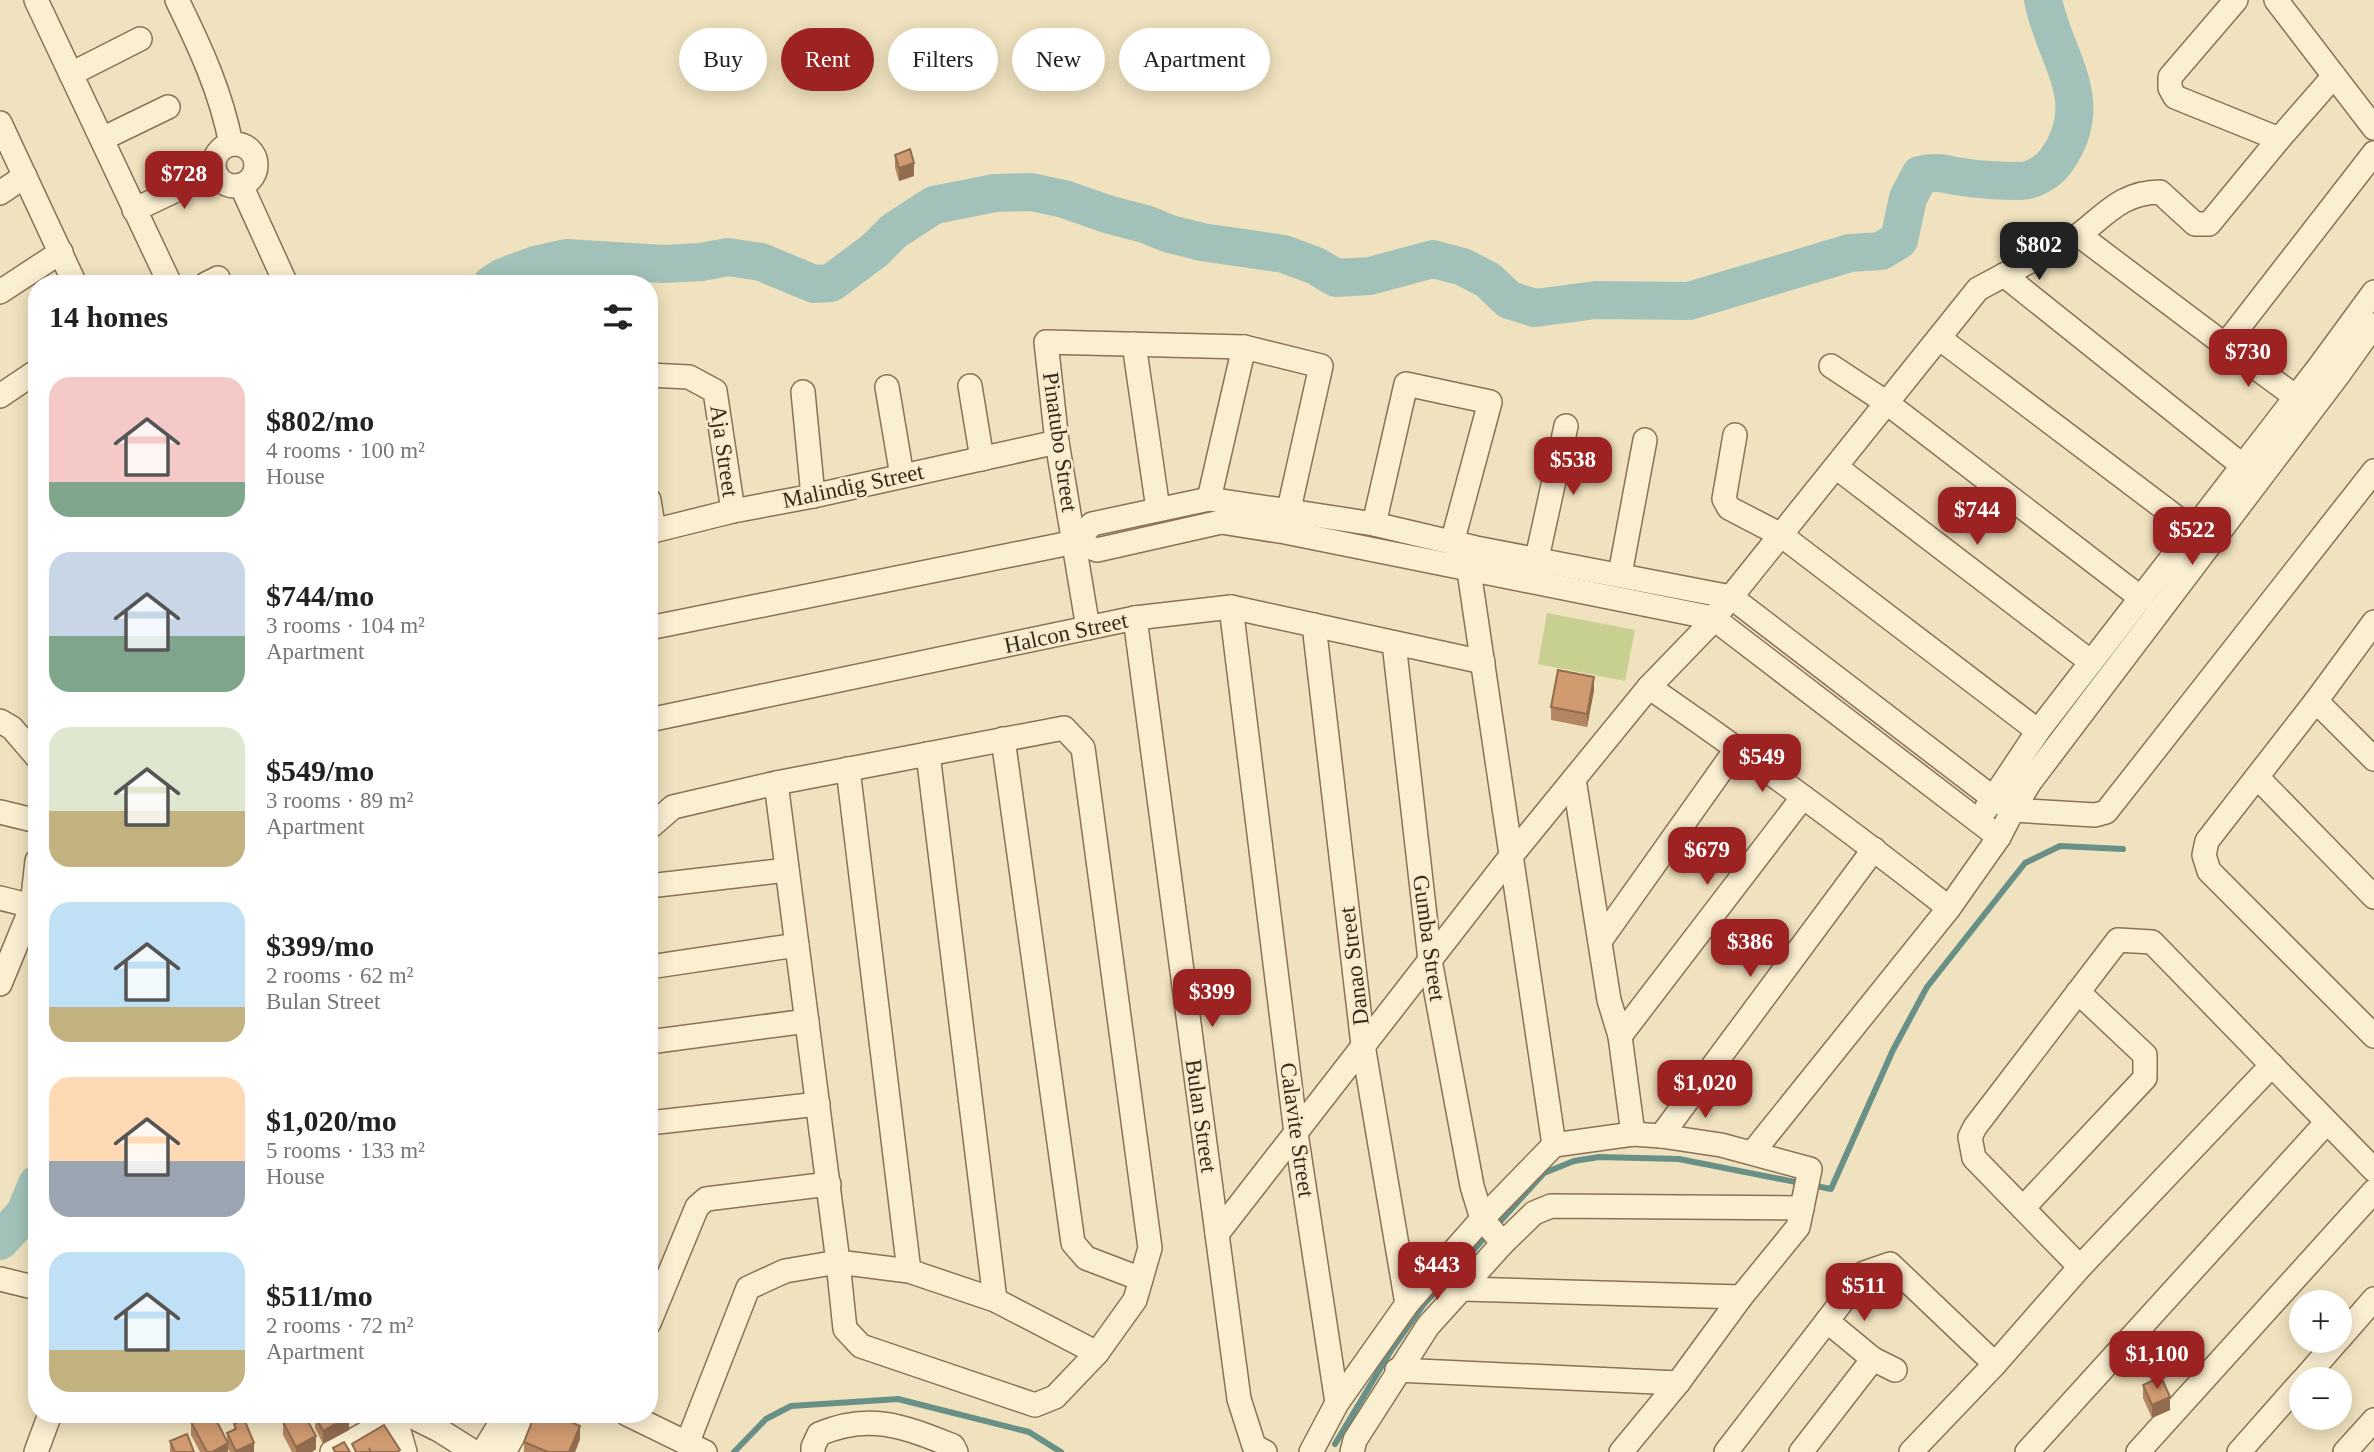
<!DOCTYPE html>
<html lang="en">
<head>
<meta charset="utf-8">
<style>
	body { margin:0; font-family:"Times New Roman",serif; background:#f6f6f6; color:#222; height:100vh; display:flex; flex-direction:column; font-size:26px; white-space:nowrap }
	* { box-sizing:border-box; margin:0 }
	p { font-size:23px; color:#767676 }
	.icon { flex:none; width:38px; height:38px; fill:none; stroke:currentColor; stroke-width:2; stroke-linecap:round; stroke-linejoin:round }
	.map { position:relative; flex:1; overflow:hidden }
	.drawer { position:absolute; left:28px; top:275px; width:630px; height:1148px; display:flex; flex-direction:column; background:#fff; border-radius:28px; box-shadow:0 4px 18px #0003 }
	.drawer>* { flex:none }
	.hud { position:absolute; left:679px; top:28px; width:665px; height:63px; display:flex; gap:14px }
	.tools { position:absolute; left:2289px; top:1290px; display:grid; gap:14px }
	.tools a { display:grid; place-items:center; width:63px; height:63px; border-radius:50%; background:#fff; box-shadow:0 4px 18px #0003; font-size:35px }
	.price { position:absolute; translate:-50% -60px; padding:0 16px; border-radius:14px; background:#9d2322; color:#fff; font-size:23px; line-height:46px; filter:drop-shadow(0 2px 4px #0008) }
	.price::after { content:''; position:absolute; left:50%; top:42px; width:21px; height:16px; margin-left:-10px; background:inherit; clip-path:polygon(0 0,100% 0,50% 100%) }
	.price.on { background:#222; color:#fff }
	ul { padding:0; list-style:none }
	li { display:flex; align-items:center; gap:21px; height:175px; padding:0 21px }
	li span { display:grid; place-items:center; flex:none; width:196px; height:140px; border-radius:21px; color:#555 }
	li>.icon { margin-inline-start:auto }
	span .icon { width:84px; height:84px; fill:#fffc; stroke-width:1 }
	li b { font-size:30px }
	h2 { display:flex; justify-content:space-between; align-items:center; height:84px; padding:0 21px; font-size:30px }
	.tag { padding:0 24px; border-radius:32px; background:#fff; box-shadow:0 4px 18px #0003; font-size:24px; line-height:63px }
	.tag.on { background:#9d2322; color:#fff }
	.map>svg:first-child { display:block }
	.green { fill:#c7cf91 }
	.lines { fill:none; stroke-linecap:round; stroke-linejoin:round }
	.stream { stroke:#689087; stroke-width:6 }
	.river { stroke:#a2c2b9; stroke-width:38 }
	.minor-casing { stroke:#8a7256; stroke-width:26 }
	.minor { stroke:#fbefd2; stroke-width:23 }
	.wall { fill:#b48561 }
	.shaded-wall { fill:#926c4f }
	.building { fill:#d19b71; stroke:#926c4f; stroke-width:2 }
	.labels { text-anchor:middle; dominant-baseline:central; stroke-width:5; stroke-linejoin:round; paint-order:stroke }
	.street-label { font-size:23px; fill:#382a1b; stroke:#f7ecce }
</style>
</head>
<body>
<div class="map">
<svg width="2374" height="1452" viewBox="0 0 2374 1452">
	<rect width="100%" height="100%" fill="#f0e2be"/>
	<path class="green" d="M1547 613 1635 630 1625 681 1538 664Z"/>
	<g class="lines">
		<g class="stream">
			<path d="M1496 1226 1544 1173 1574 1161 1599 1157 1679 1159 1831 1189 1893 1050 1927 987 2025 863 2060 846 2123 849"/>
			<path d="M1335 1444 1392 1349 1424 1304 1488 1234"/>
			<path d="M734 1452 766 1419 791 1406 898 1399 1029 1432 1061 1452"/>
		</g>
		<g class="river">
			<path d="M492 284 503 277 535 265 566 258 664 264 701 262 728 257 761 262 814 284 831 283 875 250 894 231 934 205 995 193 1031 192 1064 199 1110 215 1145 224 1170 234 1202 242 1284 254 1316 266 1336 278 1370 276 1433 259 1463 267 1488 280 1509 300 1535 308 1596 300 1689 301 1850 253 1881 251 1899 240 1908 198 1920 175C1940 171 1942 174 1962 177 1981 180 2001 181 2020 181 2033 181 2049 171 2056 161 2099 101 2055 60 2043 0"/>
			<path d="M0 1241 25 1213 37 1184"/>
		</g>
		<defs>
			<g id="minor">
				<path d="M36 0 170 284"/>
				<path d="M177 0C200 47 221 92 231 144"/>
				<path d="M2236 0 2170 77V88L2175 97 2279 139 2334 76"/>
				<path d="M2276 0 2374 128"/>
				<path d="M71 74 140 39"/>
				<path d="M0 123 75 284"/>
				<path d="M102 139 168 107"/>
				<path d="M2279 139 2209 224H2195L2160 192C2123 192 2106 214 2079 235L2225 345 2374 153"/>
				<circle cx="235" cy="165" r="21"/>
				<path d="M241 185 286 284"/>
				<path d="M0 193 25 176"/>
				<path d="M134 210 214 172"/>
				<path d="M2004 275 2243 466"/>
				<path d="M206 284 218 278"/>
				<path d="M0 292 61 252"/>
				<path d="M1939 338 2193 530"/>
				<path d="M1134 344 1158 509"/>
				<path d="M2225 345 2296 397"/>
				<path d="M1831 366 1887 403 2141 598"/>
				<path d="M649 375 689 377 715 391 733 511"/>
				<path d="M970 386 982 459"/>
				<path d="M887 387 902 476"/>
				<path d="M803 392 813 496"/>
				<path d="M0 396 37 371"/>
				<path d="M1735 435 1724 499 1729 508 1781 535 2038 731"/>
				<path d="M1836 467 2091 662"/>
				<path d="M1209 499 1244 347"/>
				<path d="M649 500 654 531"/>
				<path d="M1374 524 1406 384 1490 402 1452 543"/>
				<path d="M649 532 733 511 813 496 1057 442"/>
				<path d="M1075 542 1092 524 1209 499 1374 524 1476 548 1731 597 1993 798 2013 810 2030 782 2339 374 2374 325"/>
				<path d="M1537 558 1566 426"/>
				<path d="M1469 571 1554 1145"/>
				<path d="M1620 574 1645 440"/>
				<path d="M1231 607 1296 1133 1337 1403"/>
				<path d="M1135 618 1239 1399 1254 1446 1265 1452"/>
				<path d="M2374 622 2316 701 2207 841 2204 855 2209 871 2374 1036"/>
				<path d="M1314 625 1363 1045 1407 1304"/>
				<path d="M649 628 1075 542 1097 550 1221 522 1285 532 1713 618 1999 837"/>
				<path d="M1088 628 1057 442 1046 342 1244 347 1321 366 1289 509"/>
				<path d="M1394 643 1430 960 1472 1186 1482 1219 1503 1243"/>
				<path d="M1649 687C1752 758 1851 831 1949 908L1753 1152"/>
				<path d="M2316 701 2374 759"/>
				<path d="M649 720 1135 618 1231 607 1483 662"/>
				<path d="M0 721 12 728 37 757"/>
				<path d="M1003 739 1073 1243 1086 1258 1141 1279"/>
				<path d="M928 754 995 1300"/>
				<path d="M848 769 909 1271"/>
				<path d="M2257 777 2374 897"/>
				<path d="M1574 779 1609 1000 1620 1036 1803 797"/>
				<path d="M1986 809 2038 731 2319 367 2374 292"/>
				<path d="M0 812 37 821"/>
				<path d="M649 828 673 807 776 783 1064 728 1083 748 1150 1248 1135 1300 1097 1353 1055 1397 1035 1405 861 1346 845 1329 838 1262 776 783"/>
				<path d="M649 886 787 870"/>
				<path d="M0 898 32 906"/>
				<path d="M1949 908 1999 837 2013 810 2095 815 2106 812 2374 471"/>
				<path d="M1600 941 1737 748"/>
				<path d="M649 967 797 945"/>
				<path d="M0 984 32 906 37 861"/>
				<path d="M1620 1036 1633 1134"/>
				<path d="M649 1042 807 1021"/>
				<path d="M649 1123 818 1104"/>
				<path d="M1661 1136 1874 849"/>
				<path d="M2023 1208 2145 1078V1055L2078 992"/>
				<path d="M1217 1234 1511 856 1649 687 1706 628 1978 289 2079 235"/>
				<path d="M2080 1267 2272 1065"/>
				<path d="M0 1279 37 1288"/>
				<path d="M1463 1289 1741 1297"/>
				<path d="M1827 1321 1873 1359"/>
				<path d="M649 1323 697 1207 706 1199 829 1184"/>
				<path d="M2340 1338 2374 1299"/>
				<path d="M1995 1364 2080 1267 1974 1158 1970 1137 1975 1127 2118 940 2152 942 2374 1170"/>
				<path d="M1397 1370 1678 1383"/>
				<path d="M2304 1379 2338 1340"/>
				<path d="M394 1414 405 1452"/>
				<path d="M407 1414 439 1430 474 1452"/>
				<path d="M627 1414 705 1452"/>
				<path d="M687 1444 748 1288 785 1271 838 1262 909 1271 995 1300 1097 1353"/>
				<path d="M36 1452 50 1414"/>
				<path d="M332 1452 370 1431 383 1414"/>
				<path d="M483 1452 506 1414"/>
				<path d="M504 1452 526 1414"/>
				<path d="M813 1452V1447L819 1434C870 1412 905 1427 953 1446L956 1452"/>
				<path d="M1311 1452 1337 1403 1407 1304 1482 1219 1554 1145 1633 1134 1661 1136 1721 1145 1810 1169 1798 1227 1741 1297 1678 1383 1621 1452"/>
				<path d="M1352 1452 1355 1440 1428 1326 1503 1243 1534 1213 1551 1206 1802 1208"/>
				<path d="M1726 1452 1864 1273 1890 1264 1995 1364 1911 1452"/>
				<path d="M1801 1452 1873 1359 1895 1370"/>
				<path d="M2027 1452 2327 1122"/>
				<path d="M2138 1452 2374 1191"/>
				<path d="M2239 1452 2301 1382"/>
				<path d="M2345 1452 2374 1420"/>
			</g>
		</defs>
		<use href="#minor" class="minor-casing"/>
		<use href="#minor" class="minor"/>
	</g>
	<g class="wall">
		<path d="M895 155 914 176 899 181 895 168Z"/>
		<path d="M1594 690 1587 727 1551 720V707Z"/>
		<path d="M2143 1385 2170 1410 2152 1418 2143 1398Z"/>
		<path d="M315 1415 349 1430 323 1444 315 1428Z"/>
		<path d="M191 1422 227 1440V1433L234 1430V1424L254 1452H230L228 1449V1452H200L191 1435Z"/>
		<path d="M283 1422 316 1449 312 1452H292L283 1435Z"/>
		<path d="M580 1439 575 1452H524V1442Z"/>
		<path d="M170 1441 194 1452H170Z"/>
	</g>
	<g class="shaded-wall">
		<path d="M914 163V176L899 181V168Z"/>
		<path d="M1594 677V690L1587 727V714Z"/>
		<path d="M2170 1397V1410L2152 1418V1405Z"/>
		<path d="M275 1414H291V1417L275 1422Z"/>
		<path d="M349 1417V1430L323 1444V1431Z"/>
		<path d="M580 1426V1439L575 1452H569Z"/>
		<path d="M316 1436V1449L312 1452H296V1447Z"/>
		<path d="M228 1443V1452H212Z"/>
		<path d="M254 1443V1452H236V1451Z"/>
	</g>
	<g class="building">
		<path d="M910 149 914 163 899 168 895 155Z"/>
		<path d="M1558 670 1594 677 1587 714 1551 707Z"/>
		<path d="M2161 1377 2170 1397 2152 1405 2143 1385Z"/>
		<path d="M206 1414H213L228 1443 212 1452H207L191 1422Z"/>
		<path d="M298 1414H304L316 1436 296 1447 283 1422Z"/>
		<path d="M317 1414H347L349 1417 323 1431 315 1415Z"/>
		<path d="M535 1414H552L580 1426 569 1452H548L524 1442Z"/>
		<path d="M244 1419 254 1443 236 1451 227 1433 236 1429 234 1424Z"/>
		<path d="M384 1425 400 1450 397 1452H371L369 1448 371 1452H356L352 1444Z"/>
		<path d="M187 1434 194 1452H175L170 1441Z"/>
		<path d="M344 1442 350 1452H335L333 1448Z"/>
	</g>
	<g class="labels">
		<g class="street-label">
			<text transform="translate(1060 442) rotate(82)">Pinatubo Street</text>
			<text transform="translate(724 451) rotate(82)">Aja Street</text>
			<text transform="translate(853 486) rotate(-12)">Malindig Street</text>
			<text transform="translate(1066 633) rotate(-12)">Halcon Street</text>
			<text transform="translate(1429 938) rotate(82)">Gumba Street</text>
			<text transform="translate(1354 966) rotate(-97)">Danao Street</text>
			<text transform="translate(1201 1116) rotate(82)">Bulan Street</text>
			<text transform="translate(1297 1130) rotate(82)">Calavite Street</text>
		</g>
	</g>
</svg>
<div class="tools">
<a>+</a>
<a>−</a>
</div>
<b class="price" style="left:184px;top:211px">$728</b>
<b class="price on" style="left:2039px;top:282px">$802</b>
<b class="price" style="left:2248px;top:389px">$730</b>
<b class="price" style="left:1573px;top:497px">$538</b>
<b class="price" style="left:1977px;top:547px">$744</b>
<b class="price" style="left:2192px;top:567px">$522</b>
<b class="price" style="left:1762px;top:794px">$549</b>
<b class="price" style="left:1707px;top:887px">$679</b>
<b class="price" style="left:1750px;top:979px">$386</b>
<b class="price" style="left:1212px;top:1029px">$399</b>
<b class="price" style="left:1705px;top:1120px">$1,020</b>
<b class="price" style="left:1437px;top:1302px">$443</b>
<b class="price" style="left:1864px;top:1323px">$511</b>
<b class="price" style="left:2157px;top:1391px">$1,100</b>
<div class="hud">
<a class="tag">Buy</a>
<a class="tag on">Rent</a>
<a class="tag">Filters</a>
<a class="tag">New</a>
<a class="tag">Apartment</a>
</div>
<section class="drawer">
<h2>14 homes<svg class="icon" aria-label="filters" viewBox="0 0 24 24"><path d="M4 7h16M4 17h16"/><circle cx="9" cy="7" r="2"/><circle cx="15" cy="17" r="2"/></svg></h2>
<ul>
<li><span style="background:linear-gradient(#f6c9c9 75%,#7fa58c 0)"><svg class="icon" aria-label="home" viewBox="0 0 24 24"><path d="M3 11l9-7 9 7M6 9v11h12V9"/></svg></span><div><b>$802/mo</b><p>4 rooms · 100 m²</p><p>House</p></div></li>
<li><span style="background:linear-gradient(#c9d6e8 60%,#7fa58c 0)"><svg class="icon" aria-label="home" viewBox="0 0 24 24"><path d="M3 11l9-7 9 7M6 9v11h12V9"/></svg></span><div><b>$744/mo</b><p>3 rooms · 104 m²</p><p>Apartment</p></div></li>
<li><span style="background:linear-gradient(#dfe7d0 60%,#c2b280 0)"><svg class="icon" aria-label="home" viewBox="0 0 24 24"><path d="M3 11l9-7 9 7M6 9v11h12V9"/></svg></span><div><b>$549/mo</b><p>3 rooms · 89 m²</p><p>Apartment</p></div></li>
<li><span style="background:linear-gradient(#bfe0f5 75%,#c2b280 0)"><svg class="icon" aria-label="home" viewBox="0 0 24 24"><path d="M3 11l9-7 9 7M6 9v11h12V9"/></svg></span><div><b>$399/mo</b><p>2 rooms · 62 m²</p><p>Bulan Street</p></div></li>
<li><span style="background:linear-gradient(#ffd9b3 60%,#9aa5b1 0)"><svg class="icon" aria-label="home" viewBox="0 0 24 24"><path d="M3 11l9-7 9 7M6 9v11h12V9"/></svg></span><div><b>$1,020/mo</b><p>5 rooms · 133 m²</p><p>House</p></div></li>
<li><span style="background:linear-gradient(#bfe0f5 70%,#c2b280 0)"><svg class="icon" aria-label="home" viewBox="0 0 24 24"><path d="M3 11l9-7 9 7M6 9v11h12V9"/></svg></span><div><b>$511/mo</b><p>2 rooms · 72 m²</p><p>Apartment</p></div></li>
</ul>
</section>
</div>
</body>
</html>
